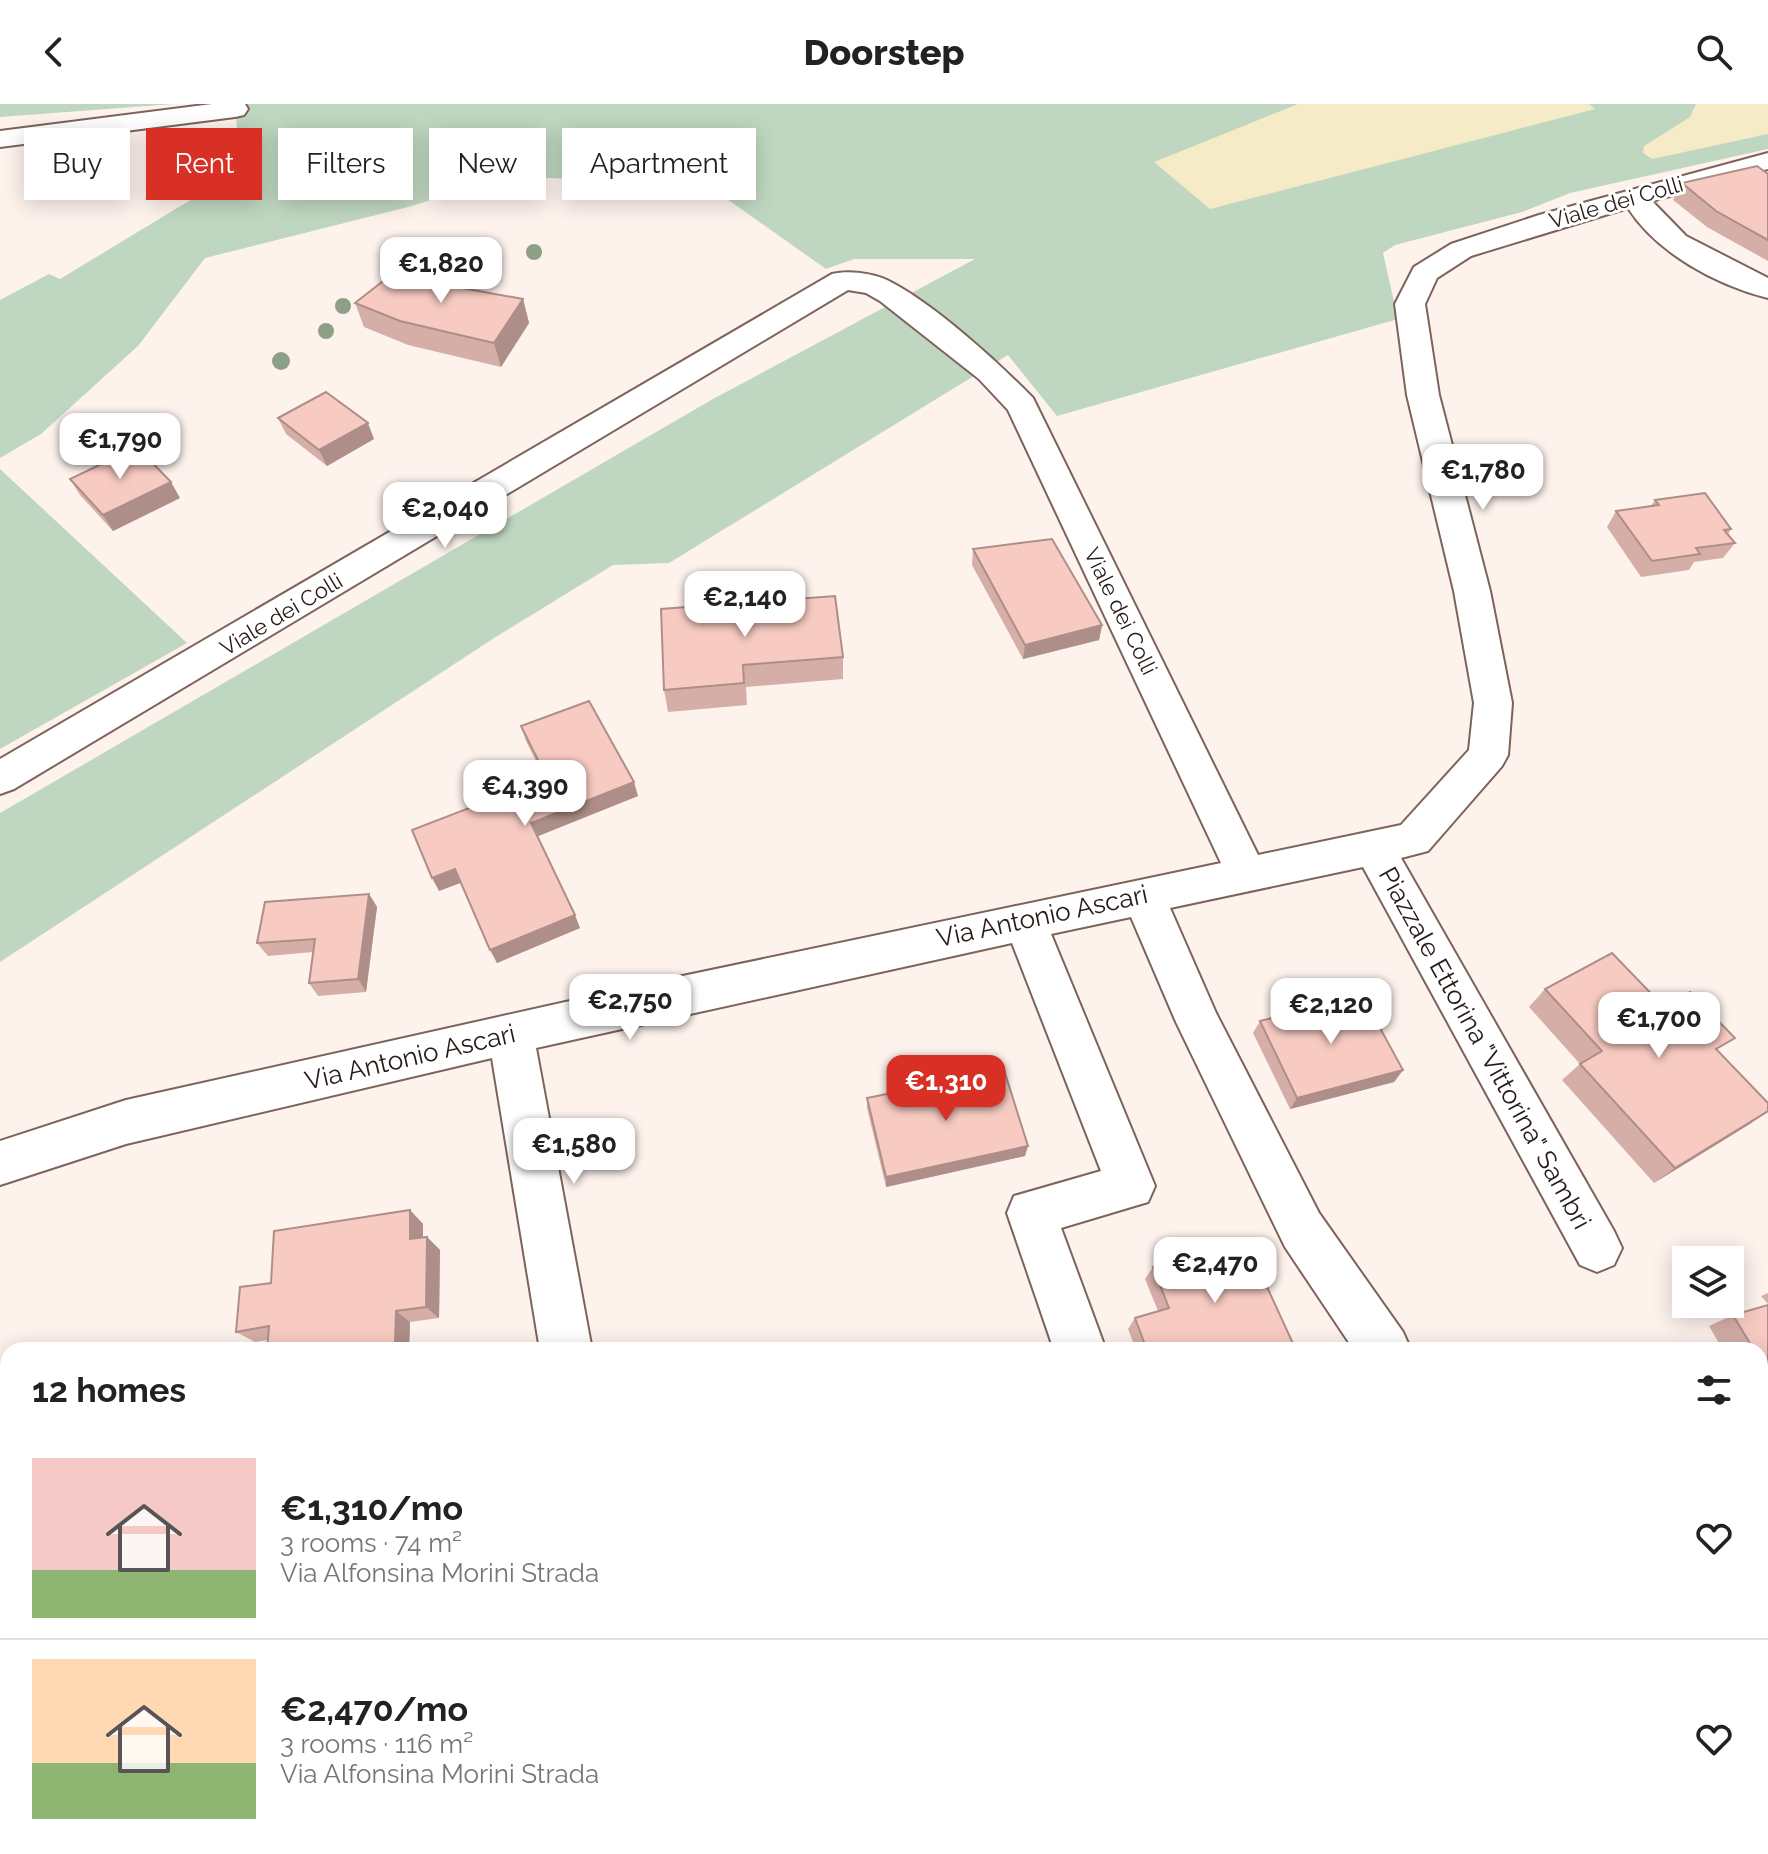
<!DOCTYPE html>
<html lang="en">
<head>
<meta charset="utf-8">
<style>
	body { margin:0; font-family:Raleway,sans-serif; background:#f2f2f2; color:#222; height:100vh; display:flex; flex-direction:column; font-size:30px; white-space:nowrap }
	* { box-sizing:border-box; margin:0 }
	p { font-size:26px; color:#767676 }
	.icon { flex:none; width:44px; height:44px; fill:none; stroke:currentColor; stroke-width:2; stroke-linecap:round; stroke-linejoin:round }
	.map { position:relative; flex:1; overflow:hidden }
	.panel { position:absolute; left:0px; top:1238px; width:1768px; height:512px; display:flex; flex-direction:column; background:#fff; border-radius:24px 24px 0 0; box-shadow:0 4px 20px #0003 }
	.panel>* { flex:none }
	.top-card { position:absolute; left:24px; top:24px; width:800px; height:72px; display:flex; gap:16px }
	.fabs { position:absolute; left:1672px; top:1142px; display:grid; gap:16px }
	.fabs a { display:grid; place-items:center; width:72px; height:72px; border-radius:0px; background:#fff; box-shadow:0 4px 20px #0003; font-size:40px }
	.price { position:absolute; translate:-50% -68px; padding:0 18px; border-radius:16px; background:#fff; color:#222; font-size:26px; line-height:52px; filter:drop-shadow(0 2px 4px #0008) }
	.price::after { content:''; position:absolute; left:50%; top:48px; width:24px; height:18px; margin-left:-12px; background:inherit; clip-path:polygon(0 0,100% 0,50% 100%) }
	.price.active { background:#d93025; color:#fff }
	ul { padding:0; list-style:none }
	li { display:flex; align-items:center; gap:24px; height:200px; padding:0 32px }
	li+li { border-top:2px solid #e0e0e0 }
	li span { display:grid; place-items:center; flex:none; width:224px; height:160px; border-radius:0px; color:#555 }
	li>.icon { margin-inline-start:auto }
	span .icon { width:96px; height:96px; fill:#fffc; stroke-width:1 }
	li b { font-size:34px }
	h2 { display:flex; justify-content:space-between; align-items:center; height:96px; padding:0 32px; font-size:34px }
	.pill { padding:0 28px; border-radius:0px; background:#fff; box-shadow:0 4px 20px #0003; font-size:28px; line-height:72px }
	.pill.active { background:#d93025; color:#fff }
	header { display:flex; justify-content:space-between; align-items:center; height:104px; padding:0 32px; background:#fff; font-size:36px; font-weight:800 }
	.map>svg:first-child { display:block }
	.green { fill:#bfd7c0 }
	.sand { fill:#f5ebc6 }
	.lines { fill:none; stroke-linecap:round; stroke-linejoin:round }
	.minor-casing { stroke:#7d6359; stroke-width:4 }
	.minor { fill:#fff; fill-rule:evenodd }
	.tree { fill:#8da087 }
	.wall { fill:#d5afa7 }
	.shaded-wall { fill:#ae8e88 }
	.building { fill:#f8cbc2; stroke:#ae8e88; stroke-width:2 }
	.labels { text-anchor:middle; dominant-baseline:central; stroke-width:6; stroke-linejoin:round; paint-order:stroke }
	.far-street-label { font-size:22px; fill:#261b17; stroke:#fff }
	.street-label { font-size:26px; fill:#261b17; stroke:#fff }
</style>
</head>
<body>
<header><svg class="icon" aria-label="back" viewBox="0 0 24 24"><path d="M15 5l-7 7 7 7"/></svg>Doorstep<svg class="icon" aria-label="search" viewBox="0 0 24 24"><circle cx="10" cy="10" r="6"/><path d="M15 15l6 6"/></svg></header>
<div class="map">
<svg width="1768" height="1750" viewBox="0 0 1768 1750">
	<rect width="100%" height="100%" fill="#fef2ed"/>
	<g class="green">
		<path d="M0 0H174L0 13Z"/>
		<path d="M235 0H1768V45L1570 89 1522 108 1395 141 1383 149 1398 215 1057 312 1008 251 669 459 613 461 491 536 0 858V709L713 295 975 155H854L826 165 703 78 506 73 408 103 205 154 138 242 41 330 0 354V196L49 170 60 175 240 66Z"/>
		<path d="M0 365 187 539 0 645Z"/>
	</g>
	<g class="sand">
		<path d="M1298 0H1589L1595 5 1210 105 1154 58Z"/>
		<path d="M1696 0H1768V30L1652 55 1643 49 1644 42 1690 13Z"/>
	</g>
	<g class="lines">
		<defs>
			<g id="minor">
				<path d="M212 0H245L248 5 244 11 235 13 0 43V27Z"/>
				<path d="M1768 49V65L1652 97 1686 132 1768 174V194C1716 181 1657 149 1628 104L1471 152 1437 174 1425 200 1439 291 1490 487 1512 599 1508 651 1502 662 1428 747 1401 754 1614 1127 1622 1144 1614 1161 1597 1168 1580 1161 1363 763 1170 804 1216 909 1319 1109 1403 1228 1411 1246H1354L1285 1143 1176 918 1131 813 1051 830 1155 1082 1148 1098 1061 1124 1106 1246H1054L1007 1109 1014 1092 1101 1067 1012 839 536 944 592 1246H540L492 954 126 1040 0 1081V1037L126 996 673 874 1221 759 1008 306 979 275 880 197 866 189 848 186 14 685 0 690V655L832 170C848 166 872 169 887 176 932 198 998 258 1033 294L1258 751 1401 721 1469 646 1474 599 1454 487 1407 291 1395 200 1414 163 1451 140 1539 111Z"/>
				<path d="M589 1742H655L651 1750H586Z"/>
				<path d="M1227 1742H1289L1292 1750H1230Z"/>
				<path d="M1603 1742H1666L1669 1750H1607Z"/>
			</g>
		</defs>
		<use href="#minor" class="minor-casing"/>
		<use href="#minor" class="minor"/>
	</g>
	<g class="tree">
		<circle cx="534" cy="148" r="8"/>
		<circle cx="469" cy="158" r="8"/>
		<circle cx="343" cy="202" r="8"/>
		<circle cx="326" cy="227" r="8"/>
		<circle cx="281" cy="257" r="9"/>
	</g>
	<g class="wall">
		<path d="M1768 70V157L1707 123 1673 96 1682 79Z"/>
		<path d="M460 183 523 195 529 219 501 263 408 241 364 223 355 199Z"/>
		<path d="M278 314 374 335 327 362 286 330Z"/>
		<path d="M70 375 180 394 113 427 80 391Z"/>
		<path d="M1655 396 1731 425 1728 430 1735 439 1723 454 1694 458 1689 466 1641 473 1607 423 1616 407 1651 402Z"/>
		<path d="M973 445 1102 521 1099 536 1023 555 972 461Z"/>
		<path d="M661 505 843 553V575L746 583 747 601 668 608 664 586Z"/>
		<path d="M521 622 638 692 537 732 580 824 497 859 461 779 439 787 545 675 526 637Z"/>
		<path d="M369 790 377 803 366 888 318 892 309 879 313 848 268 852 257 839Z"/>
		<path d="M1545 885 1664 903 1718 947 1768 1008 1654 1079 1562 976 1580 960 1529 903Z"/>
		<path d="M1260 917 1403 966 1394 978 1290 1005 1253 929Z"/>
		<path d="M867 994 1025 1052 886 1083 867 1004Z"/>
		<path d="M410 1106 423 1120V1133H427L440 1146 439 1214 410 1218 409 1246H267L268 1236 255 1238 236 1228 271 1179Z"/>
		<path d="M1153 1163 1296 1246H1136L1128 1225 1135 1214 1158 1207 1145 1175Z"/>
		<path d="M1768 1189V1200L1761 1192Z"/>
		<path d="M1768 1201V1392L1760 1394V1316L1763 1315 1760 1309V1246H1723L1709 1222 1733 1211Z"/>
		<path d="M1343 1742H1523L1527 1750H1346Z"/>
	</g>
	<g class="shaded-wall">
		<path d="M457 174 465 198 451 182Z"/>
		<path d="M523 195 529 219 501 263 494 239Z"/>
		<path d="M368 319 374 335 327 362 319 346Z"/>
		<path d="M171 378 180 394 113 427 103 411Z"/>
		<path d="M1102 521 1099 536 1023 555 1025 541Z"/>
		<path d="M634 678 638 692 536 733 531 719Z"/>
		<path d="M455 765 462 778 439 787 432 774Z"/>
		<path d="M369 790 377 803 366 888 358 875Z"/>
		<path d="M575 811 580 824 497 859 490 846Z"/>
		<path d="M1403 966 1394 978 1290 1005 1297 994Z"/>
		<path d="M1768 1007 1750 1020 1654 1079 1675 1064Z"/>
		<path d="M1028 1042 1025 1052 886 1083V1073Z"/>
		<path d="M410 1106 423 1120V1148L410 1135Z"/>
		<path d="M427 1133 440 1146 439 1214 426 1203Z"/>
		<path d="M396 1207 410 1218 409 1246H404L395 1239Z"/>
	</g>
	<g class="building">
		<path d="M1757 62 1768 70V136L1716 107 1682 79Z"/>
		<path d="M401 163 457 174 451 182 523 195 494 239 400 217 355 199Z"/>
		<path d="M326 288 368 319 319 346 278 314Z"/>
		<path d="M137 343 171 378 103 411 70 375Z"/>
		<path d="M1705 389 1731 425 1724 426 1735 439 1696 444 1700 450 1652 457 1616 407 1659 401 1655 396Z"/>
		<path d="M1052 435 1102 521 1025 541 973 445Z"/>
		<path d="M835 492 843 553 743 561 744 579 664 586 661 505Z"/>
		<path d="M589 597 634 678 531 719 575 811 490 846 455 765 432 774 412 726 547 674 521 622Z"/>
		<path d="M369 790 358 875 309 879 315 835 257 839 265 798Z"/>
		<path d="M1612 849 1664 903 1690 888 1735 934 1716 945 1768 999V1007L1675 1064 1580 960 1602 947 1545 885Z"/>
		<path d="M1362 891 1403 966 1297 994 1260 917Z"/>
		<path d="M1004 966 1028 1042 886 1073 867 994Z"/>
		<path d="M410 1106V1135L427 1133 426 1203 396 1207 395 1239 351 1246H267L269 1222 236 1228 240 1183 271 1179 274 1127Z"/>
		<path d="M1245 1135 1296 1246H1147L1135 1214 1169 1204 1153 1163Z"/>
		<path d="M1768 1201V1269L1760 1256V1246H1754L1733 1211Z"/>
		<path d="M1768 1314V1383L1760 1369V1316Z"/>
		<path d="M1357 1742H1523L1527 1750H1360Z"/>
	</g>
	<g class="labels">
		<g class="far-street-label">
			<text transform="translate(1616 98) rotate(-16)">Viale dei Colli</text>
			<text transform="translate(1121 507) rotate(64)">Viale dei Colli</text>
			<text transform="translate(281 510) rotate(-31)">Viale dei Colli</text>
		</g>
		<g class="street-label">
			<text transform="translate(1042 812) rotate(-12)">Via Antonio Ascari</text>
			<text transform="translate(1485 944) rotate(61)">Piazzale Ettorina "Vittorina" Sambri</text>
			<text transform="translate(410 953) rotate(-13)">Via Antonio Ascari</text>
		</g>
	</g>
</svg>
<div class="fabs">
<a><svg class="icon" aria-label="layers" viewBox="0 0 24 24"><path d="M12 4l9 5-9 5-9-5zM3 14l9 5 9-5"/></svg></a>
</div>
<b class="price" style="left:441px;top:201px">€1,820</b>
<b class="price" style="left:120px;top:377px">€1,790</b>
<b class="price" style="left:1483px;top:408px">€1,780</b>
<b class="price" style="left:445px;top:446px">€2,040</b>
<b class="price" style="left:745px;top:535px">€2,140</b>
<b class="price" style="left:525px;top:724px">€4,390</b>
<b class="price" style="left:630px;top:938px">€2,750</b>
<b class="price" style="left:1331px;top:942px">€2,120</b>
<b class="price" style="left:1659px;top:956px">€1,700</b>
<b class="price active" style="left:946px;top:1019px">€1,310</b>
<b class="price" style="left:574px;top:1082px">€1,580</b>
<b class="price" style="left:1215px;top:1201px">€2,470</b>
<div class="top-card">
<a class="pill">Buy</a>
<a class="pill active">Rent</a>
<a class="pill">Filters</a>
<a class="pill">New</a>
<a class="pill">Apartment</a>
</div>
<section class="panel">
<h2>12 homes<svg class="icon" aria-label="filters" viewBox="0 0 24 24"><path d="M4 7h16M4 17h16"/><circle cx="9" cy="7" r="2"/><circle cx="15" cy="17" r="2"/></svg></h2>
<ul>
<li><span style="background:linear-gradient(#f6c9c9 70%,#8fb573 0)"><svg class="icon" aria-label="home" viewBox="0 0 24 24"><path d="M3 11l9-7 9 7M6 9v11h12V9"/></svg></span><div><b>€1,310/mo</b><p>3 rooms · 74 m²</p><p>Via Alfonsina Morini Strada</p></div><svg class="icon" aria-label="heart" viewBox="0 0 24 24"><path d="M12 20l-8-8c-3-5 5-10 8-4 3-6 11-1 8 4z"/></svg></li>
<li><span style="background:linear-gradient(#ffd9b3 65%,#8fb573 0)"><svg class="icon" aria-label="home" viewBox="0 0 24 24"><path d="M3 11l9-7 9 7M6 9v11h12V9"/></svg></span><div><b>€2,470/mo</b><p>3 rooms · 116 m²</p><p>Via Alfonsina Morini Strada</p></div><svg class="icon" aria-label="heart" viewBox="0 0 24 24"><path d="M12 20l-8-8c-3-5 5-10 8-4 3-6 11-1 8 4z"/></svg></li>
</ul>
</section>
</div>
</body>
</html>
